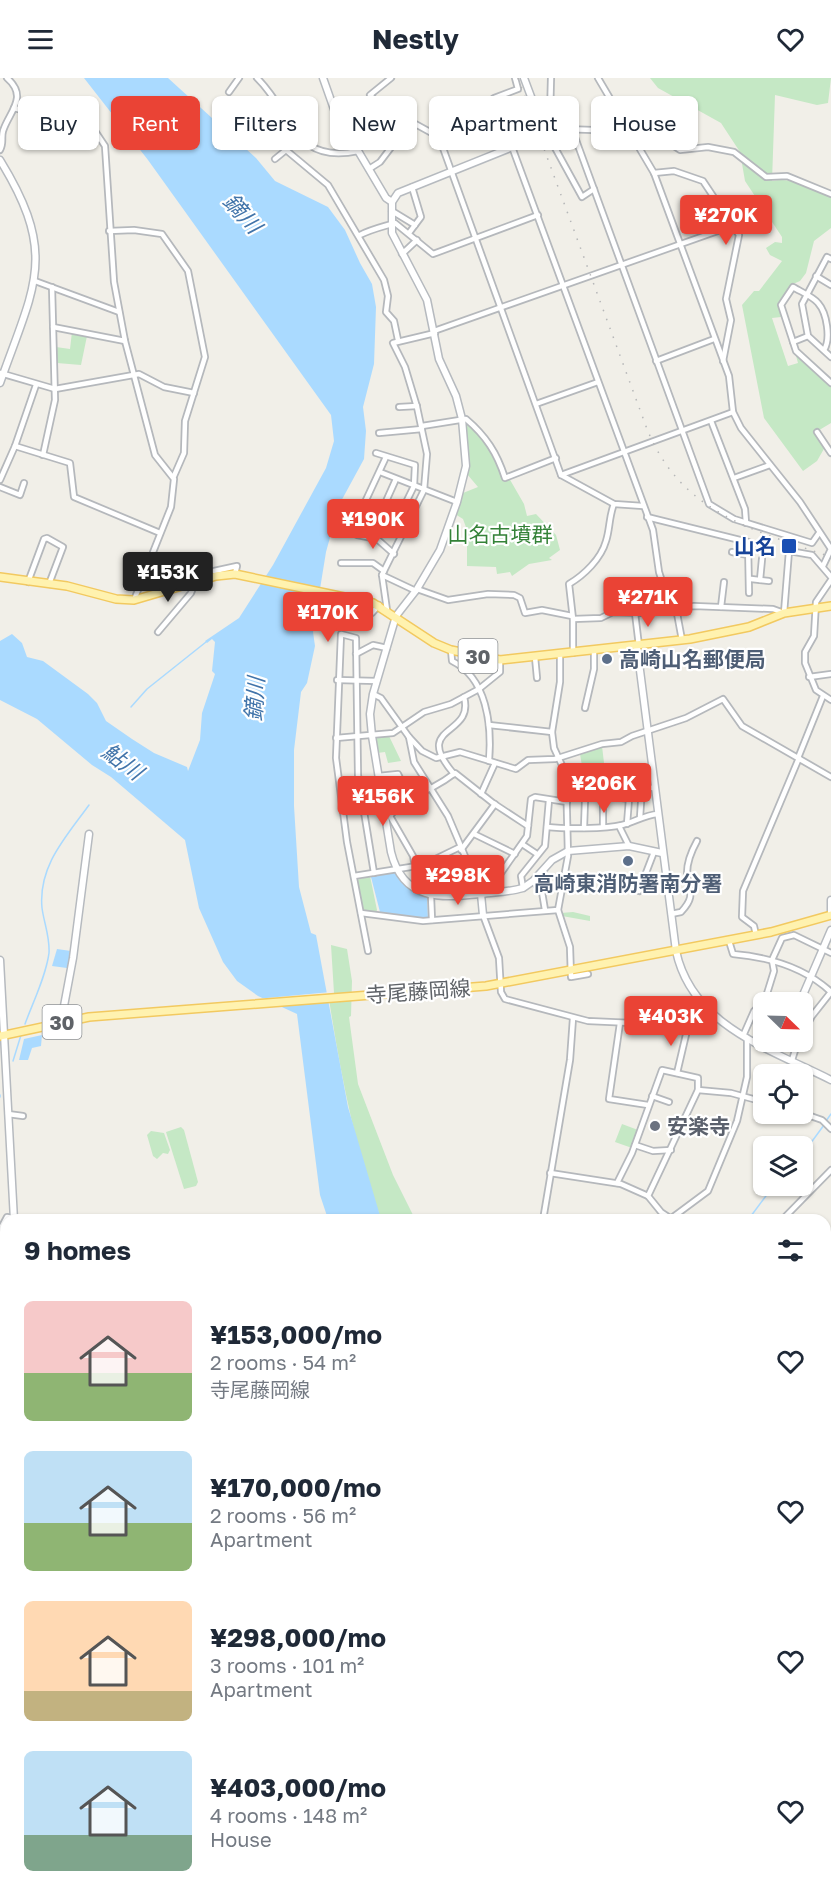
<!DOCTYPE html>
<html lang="en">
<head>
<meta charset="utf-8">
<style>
	body { margin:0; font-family:"Golos Text","Noto Sans JP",sans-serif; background:#f6f6f7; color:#1f2937; height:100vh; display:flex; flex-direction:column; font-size:22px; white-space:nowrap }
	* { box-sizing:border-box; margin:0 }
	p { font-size:20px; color:#747a83 }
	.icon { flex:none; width:33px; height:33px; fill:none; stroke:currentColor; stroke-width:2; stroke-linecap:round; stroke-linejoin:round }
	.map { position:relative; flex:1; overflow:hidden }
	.sheet { position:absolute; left:0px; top:1136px; width:831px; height:686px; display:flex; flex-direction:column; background:#fff; border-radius:18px 18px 0 0; box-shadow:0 2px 4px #0004 }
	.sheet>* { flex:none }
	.banner { position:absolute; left:18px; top:18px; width:795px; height:54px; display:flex; gap:12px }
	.needle { width:39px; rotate:113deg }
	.fabs { position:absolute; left:753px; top:914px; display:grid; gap:12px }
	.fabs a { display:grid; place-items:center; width:60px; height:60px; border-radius:9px; background:#fff; box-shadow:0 2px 4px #0004; font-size:30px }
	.price { position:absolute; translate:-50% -51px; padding:0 14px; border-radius:6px; background:#ea4335; color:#fff; font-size:20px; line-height:39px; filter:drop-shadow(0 2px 3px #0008) }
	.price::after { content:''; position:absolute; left:50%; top:36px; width:18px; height:14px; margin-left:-9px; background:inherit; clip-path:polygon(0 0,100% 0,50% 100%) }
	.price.selected { background:#222; color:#fff }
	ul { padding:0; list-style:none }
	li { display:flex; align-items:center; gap:18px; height:150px; padding:0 24px }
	li span { display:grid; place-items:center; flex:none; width:168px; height:120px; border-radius:9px; color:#555 }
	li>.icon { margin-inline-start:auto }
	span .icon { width:72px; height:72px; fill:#fffc; stroke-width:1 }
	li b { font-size:26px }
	h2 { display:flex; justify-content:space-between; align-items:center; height:72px; padding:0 24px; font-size:26px }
	.tag { padding:0 21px; border-radius:9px; background:#fff; box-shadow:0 2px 4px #0004; font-size:21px; line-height:54px }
	.tag.selected { background:#ea4335; color:#fff }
	header { display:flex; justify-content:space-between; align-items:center; height:78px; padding:0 24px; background:#fff; font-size:27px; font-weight:700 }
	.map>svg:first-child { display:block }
	.green { fill:#c5e8c5 }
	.water { fill:#aadaff }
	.pier { fill:#f1efe8 }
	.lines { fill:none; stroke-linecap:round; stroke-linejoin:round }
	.stream { stroke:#aadaff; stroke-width:1.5 }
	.street-casing { stroke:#b5b8bc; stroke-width:8 }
	.secondary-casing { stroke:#b6babf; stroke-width:9 }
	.primary-casing { stroke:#f2c960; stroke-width:10 }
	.street { stroke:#fff; stroke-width:4.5 }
	.secondary { stroke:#fff; stroke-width:6 }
	.primary { stroke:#fff2af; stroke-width:7 }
	.rail { stroke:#b6b7b8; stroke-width:1.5; stroke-dasharray:1.5 8; stroke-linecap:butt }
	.transit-dot { fill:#1a4fb4; stroke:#fff; stroke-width:2 }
	.service-dot { fill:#5c6f8a; stroke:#fff; stroke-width:2 }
	.worship-dot { fill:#6b7280; stroke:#fff; stroke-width:2 }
	.labels { text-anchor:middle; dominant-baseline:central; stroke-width:4.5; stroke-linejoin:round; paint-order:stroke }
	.shield { fill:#fff; stroke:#8f9295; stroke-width:1.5 }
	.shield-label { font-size:20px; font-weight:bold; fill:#5f6368 }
	.park-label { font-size:21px; fill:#348238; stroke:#fff }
	.transit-label { font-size:21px; font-weight:bold; fill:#164399; stroke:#fff; text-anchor:end }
	.service-label { font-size:21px; font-weight:bold; fill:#4e5e75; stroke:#fff; text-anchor:start }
	.street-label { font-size:21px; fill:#5f6368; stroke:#fff }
	.worship-label { font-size:21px; font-weight:bold; fill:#5b616d; stroke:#fff; text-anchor:start }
	.water-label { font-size:22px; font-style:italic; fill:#4174aa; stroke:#fff }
</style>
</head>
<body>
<header><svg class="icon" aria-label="menu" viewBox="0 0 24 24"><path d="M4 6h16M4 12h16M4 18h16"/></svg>Nestly<svg class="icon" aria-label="heart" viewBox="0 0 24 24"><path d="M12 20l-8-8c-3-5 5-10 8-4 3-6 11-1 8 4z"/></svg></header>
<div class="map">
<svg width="831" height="1820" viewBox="0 0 831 1820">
	<rect width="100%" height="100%" fill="#f1efe8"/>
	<g class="green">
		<path d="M650 0H831L828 25 817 27 775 17 772 103C794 99 812 109 831 119V150L814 163 806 195 800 203 793 206 779 227 781 239 772 240 788 288 798 285 795 274 831 308V345L816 354 825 369 817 383 803 393 764 340 742 227 754 213H759L782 183 770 177 766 170 775 164 782 165V159L745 103 740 74 721 45 658 10Z"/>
		<path d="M72 254 87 258 81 287 57 285 56 269 70 271Z"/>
		<path d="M464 343C486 355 497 378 504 401L509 400 524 426 527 438 536 436 556 457 560 472 549 480 552 482 529 486 512 498 510 494 497 496 496 489 467 488V452L463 441 455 436 463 415 478 409 467 396 468 362Z"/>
		<path d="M389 658 401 683 388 685 385 674 377 675 375 660Z"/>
		<path d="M602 668 604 685H608V697H611V702L615 703V706H606L607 694H583L580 676Z"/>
		<path d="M370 798 377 832 376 835 362 831 357 802Z"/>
		<path d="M573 834 590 838V843L562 838 561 835Z"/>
		<path d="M331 867 347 871 352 903 351 938 349 939 358 1006 393 1097 415 1141H381C354 1069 340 992 328 915H334Z"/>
		<path d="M622 1046 638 1052 632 1070 615 1064Z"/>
		<path d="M181 1049 184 1052 198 1104 196 1108 184 1111 166 1054Z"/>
		<path d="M151 1053 164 1055 170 1072 168 1076 163 1075 157 1081 153 1078 147 1057Z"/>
		<path d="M827 1439 831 1455 828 1499 825 1495Z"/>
		<path d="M831 1617V1651C823 1639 824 1630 831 1617Z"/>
		<path d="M825 1676 831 1686V1763L825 1756Z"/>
	</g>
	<g class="water">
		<path d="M84 0H168L256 80 275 103 328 129 345 152 360 185 372 206 376 229 374 286 363 329 366 353 364 381 339 427 326 474 313 554 315 568 307 605 301 614 294 672V728L299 809 311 855 316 857 348 1029 381 1141H328L320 1117 297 936 258 918 237 903 223 884 199 830 185 762 111 699 92 687 37 641 0 622V563L12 556 22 565 27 579 43 583 88 616 97 625 106 643 132 661 154 675 187 689 188 693 200 662 202 635 215 596 212 593 215 564 212 561 207 565 205 563 239 540 273 487 326 390 334 363 331 337 148 82Z"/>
		<path d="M394 794 406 809 427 820 428 840 380 834 371 799Z"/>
		<path d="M57 871 71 873 67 890 52 888Z"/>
		<path d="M42 957 41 968 32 970 28 982H19L24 961Z"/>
		<path d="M825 1801 831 1808V1820H765L759 1815H825Z"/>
	</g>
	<path class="pier" d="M331 914 332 923 267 924 256 921Z"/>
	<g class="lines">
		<g class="stream">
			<path d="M131 629 147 611 206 564"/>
			<path d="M25 946C33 924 46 898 49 875 50 859 44 845 42 830 38 788 66 759 89 727"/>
			<path d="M13 983 21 957"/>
			<path d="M0 1019V1017"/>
			<path d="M826 1043 831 1036"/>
			<path d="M802 1077 824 1047"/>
			<path d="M748 1142 774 1107"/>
			<path d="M825 1347 831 1352"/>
		</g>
		<defs>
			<g id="street">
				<path d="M257 0C293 35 293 87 358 73"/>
				<path d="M391 0 370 17 379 26 439 59 561 397 614 426 643 428"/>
				<path d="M515 0 518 11 494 20 653 452 659 494 671 531"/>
				<path d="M551 0 550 38 554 68 582 119 594 111"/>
				<path d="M598 0 654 95 729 298 733 334 741 350 800 424 831 471 823 488"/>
				<path d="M229 14 239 0"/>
				<path d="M14 30 95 53 105 68 114 204 125 263 155 377 174 401 171 429 134 522"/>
				<path d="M572 51 709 426 734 441 812 465 819 455"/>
				<path d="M545 56 564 51 593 52 632 53 659 58 680 72 708 69 734 74 766 99 787 98 831 116"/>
				<path d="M0 72C4 65 1 60 3 53 9 34 29 19 7 0"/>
				<path d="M275 81 286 72 328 107 384 202 388 218 386 234 394 243 398 262"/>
				<path d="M369 91 380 84 411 43"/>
				<path d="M654 95 674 93 703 103 739 157 726 221 731 242 723 283"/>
				<path d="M392 133 415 147"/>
				<path d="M109 153 134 152 162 156 188 193 205 279 185 343 184 375 174 398"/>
				<path d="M409 155 421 139 412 109"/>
				<path d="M360 157C372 151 382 149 395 145L433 176 538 137"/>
				<path d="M402 176 417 162"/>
				<path d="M831 181 827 179 802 226 808 258 831 279"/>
				<path d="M816 198 831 207"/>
				<path d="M35 203 119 234"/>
				<path d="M53 249 125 263"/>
				<path d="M434 253 732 148"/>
				<path d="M793 264 808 258"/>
				<path d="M824 272C831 261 827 235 818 225 812 218 801 214 793 209L781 227 796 273 831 305"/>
				<path d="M656 283 714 261"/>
				<path d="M0 295 55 311 139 296 164 309 194 315"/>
				<path d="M536 326 598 304"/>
				<path d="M399 329 417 328"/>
				<path d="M711 343 745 431 746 445"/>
				<path d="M422 348 466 341C486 358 497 375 505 400L556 380"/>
				<path d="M817 354 831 375"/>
				<path d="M379 355 422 351"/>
				<path d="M15 368 70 385 74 419 160 455"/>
				<path d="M376 375 415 387 414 408 394 449 378 441"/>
				<path d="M43 377 55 322 52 209"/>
				<path d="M380 394 457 424"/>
				<path d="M561 397 733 334"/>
				<path d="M734 400 770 387"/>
				<path d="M0 402 15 368 36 307"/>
				<path d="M0 409 20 417 24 405"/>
				<path d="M647 439 748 464 749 515"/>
				<path d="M375 449 360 442 359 437 386 379"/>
				<path d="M357 457 377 461 394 476"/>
				<path d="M370 459 396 401"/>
				<path d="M732 474 748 477"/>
				<path d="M341 485H373L384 493"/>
				<path d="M214 493 237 488 235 496"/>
				<path d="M382 497 416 513"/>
				<path d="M751 501 769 503"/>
				<path d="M760 502 762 481"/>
				<path d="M831 502 816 524 814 558 805 574V585L816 612 831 622"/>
				<path d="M28 504 44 461 47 460 63 469 49 506"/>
				<path d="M417 511 448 522 488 516 514 517 520 520 525 535 542 532 572 538"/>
				<path d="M721 529 724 504"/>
				<path d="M676 530 682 562"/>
				<path d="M387 532 382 497 424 412 427 376 417 329 405 289 393 265 435 255"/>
				<path d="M337 535H372L379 527"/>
				<path d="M635 535 639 568"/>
				<path d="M573 541 601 540 613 534 642 535 694 528 773 531 784 535 789 473 812 477 831 499"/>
				<path d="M158 554 191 515 195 505"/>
				<path d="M451 572 452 583C487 600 492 647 489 683"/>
				<path d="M573 575V541L569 506C584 497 601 481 606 463 610 451 609 438 614 426"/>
				<path d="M356 576 373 567 387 570"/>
				<path d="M560 577V604L552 654 554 670 566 696 568 778 558 832 570 869 571 899 588 896"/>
				<path d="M535 579 537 600"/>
				<path d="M809 599 831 596"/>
				<path d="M337 602 377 603"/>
				<path d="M373 616 381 620 409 659 414 684 448 738 481 816"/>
				<path d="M585 630 594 591V573"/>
				<path d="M489 647 552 654"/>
				<path d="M409 659 422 673 436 680 460 674 516 691 528 682 555 681 602 666 621 664 632 658 686 640 723 621 742 648 831 699"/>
				<path d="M336 660 393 655 424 634 451 626 479 611 500 594V582"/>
				<path d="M798 680 823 618"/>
				<path d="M454 696C411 646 475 659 464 619"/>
				<path d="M566 696 603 697V748"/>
				<path d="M378 698 398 696 408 717 390 738 413 778 415 788"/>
				<path d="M603 707 614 709 615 719 629 721 627 746"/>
				<path d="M627 708 654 710"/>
				<path d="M481 716 495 685"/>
				<path d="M342 730C388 723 417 724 455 695L493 725 528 748"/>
				<path d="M640 740 642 709"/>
				<path d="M619 748 629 768"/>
				<path d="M547 749C565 751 605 751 622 747 635 744 644 737 658 736"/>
				<path d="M584 750 586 695"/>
				<path d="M474 756 515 776"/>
				<path d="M522 766 537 776"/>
				<path d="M461 772 495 726"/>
				<path d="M433 783 455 818"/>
				<path d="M354 798 423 787 460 769"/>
				<path d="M533 803 542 814 545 832"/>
				<path d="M523 810 521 798 545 768 549 722"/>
				<path d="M639 813 654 774"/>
				<path d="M495 814 494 805 527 758 531 721 535 719 567 724"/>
				<path d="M431 818 432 842"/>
				<path d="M361 835 423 843 558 832"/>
				<path d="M671 836 681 834C697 817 688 813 687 795 687 784 692 772 697 763"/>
				<path d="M483 837 499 880 501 914 505 921 588 943 699 948 709 934"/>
				<path d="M756 857 754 848 742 839 743 813 799 680"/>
				<path d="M729 863 733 876C768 879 804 889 831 914"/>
				<path d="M368 873 347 764 336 680 341 556 356 560 358 697 374 795"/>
				<path d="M620 945 609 1021 648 1027"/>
				<path d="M802 957 812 938 831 914"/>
				<path d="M743 958 754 933 765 922 774 893 772 882 782 860 794 857 831 875"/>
				<path d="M792 982 798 963"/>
				<path d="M677 995 688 948"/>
				<path d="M698 1012 731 1015 764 1024"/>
				<path d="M652 1018 669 1024"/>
				<path d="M802 1035 822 1042 831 1051"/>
				<path d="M8 1036 23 1038"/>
				<path d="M635 1067 653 1073 671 1072"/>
				<path d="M550 1095 621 1106 648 1118"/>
				<path d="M617 1105 632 1075 662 992 698 1000V1012L648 1118 661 1134 673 1142"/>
				<path d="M673 1139 708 1113 737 1043 747 999V960"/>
				<path d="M543 1142 570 982 573 940"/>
				<path d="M782 1142 831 1092"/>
				<path d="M0 1152 7 1139 14 1140"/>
				<path d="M825 1217 831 1211"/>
				<path d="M825 1231 831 1226"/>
				<path d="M825 1236 831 1238"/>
				<path d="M825 1358 831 1347"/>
				<path d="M0 1398 6 1401"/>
				<path d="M0 1457 6 1458"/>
				<path d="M0 1546H6"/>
				<path d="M0 1584H6"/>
				<path d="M0 1692 2 1679"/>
				<path d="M0 1718 4 1717 6 1708"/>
				<path d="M71 1815 74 1820"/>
				<path d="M204 1815 216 1820"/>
				<path d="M246 1815 250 1820"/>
				<path d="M578 1815 580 1820"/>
				<path d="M659 1815 661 1820"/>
				<path d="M666 1815 669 1820"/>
				<path d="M114 1820 120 1815"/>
				<path d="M230 1820 232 1815"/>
				<path d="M301 1820 303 1815"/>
			</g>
			<g id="secondary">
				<path d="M323 0 335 34 386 120 392 124"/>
				<path d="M524 0 545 56 398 115 392 124V155L427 222 439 281 456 318 462 341 466 388 457 424 440 472 417 511 396 538 373 616 370 636 372 658 391 774C403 823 440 820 481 816 495 814 509 814 523 810L533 803 552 782 568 773 629 768 662 775"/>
				<path d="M0 82C59 178 34 208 0 305"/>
				<path d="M637 569 676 873C692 948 770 971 831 1002"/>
				<path d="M481 816 483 837"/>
				<path d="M831 822V836"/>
				<path d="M0 882 14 1142"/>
				<path d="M800 924 831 852"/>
				<path d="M61 944 73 880 89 756"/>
				<path d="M776 973 781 963"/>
				<path d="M0 1233H6"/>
				<path d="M53 1820 56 1815"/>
				<path d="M127 1820 133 1815"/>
			</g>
			<g id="primary">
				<path d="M0 499 67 508 116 521 134 522 216 498 235 496 373 525 434 565 451 572 500 582 690 561 749 549 784 535 831 528"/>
				<path d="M0 958 89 939 486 908 771 854 831 837"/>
			</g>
		</defs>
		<use href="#street" class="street-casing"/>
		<use href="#secondary" class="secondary-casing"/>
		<use href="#primary" class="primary-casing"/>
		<use href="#street" class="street"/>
		<use href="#secondary" class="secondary"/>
		<use href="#primary" class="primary"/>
		<g class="rail">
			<path d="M518 0 647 351C681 435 753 452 831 479"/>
			<path d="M825 1223 831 1218"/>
			<path d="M122 1820 128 1815"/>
		</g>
	</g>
	<rect class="transit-dot" x="781" y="460" width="16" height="16" rx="3"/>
	<g class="service-dot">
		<circle cx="607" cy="581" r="6"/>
		<circle cx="628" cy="783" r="6"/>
	</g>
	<circle class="worship-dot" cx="655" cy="1048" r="6"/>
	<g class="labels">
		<g class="shield">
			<rect x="458.5" y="561" width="39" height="34" rx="4.5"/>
			<rect x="42.5" y="927" width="39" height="34" rx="4.5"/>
		</g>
		<g class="shield-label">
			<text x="478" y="578">30</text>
			<text x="62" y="944">30</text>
		</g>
		<g class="park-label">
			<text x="500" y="456">山名古墳群</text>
		</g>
		<g class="transit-label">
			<text x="776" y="468">山名</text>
		</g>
		<g class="service-label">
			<text x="619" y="581">高崎山名郵便局</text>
			<text x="628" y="805" text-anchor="middle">高崎東消防署南分署</text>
		</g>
		<g class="street-label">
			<text transform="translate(418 913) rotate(-4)">寺尾藤岡線</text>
		</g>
		<g class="worship-label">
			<text x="667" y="1048">安楽寺</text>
		</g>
		<g class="water-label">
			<text transform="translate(243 135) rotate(48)">鏑川</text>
			<text transform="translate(254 621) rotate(-86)">鏑川</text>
			<text transform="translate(123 683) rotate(37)">鮎川</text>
		</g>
	</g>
</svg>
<div class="fabs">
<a><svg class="needle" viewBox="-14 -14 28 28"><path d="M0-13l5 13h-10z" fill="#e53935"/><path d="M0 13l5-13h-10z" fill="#747a83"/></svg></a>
<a><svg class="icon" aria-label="locate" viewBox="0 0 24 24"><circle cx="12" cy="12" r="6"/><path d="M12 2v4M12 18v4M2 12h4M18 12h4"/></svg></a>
<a><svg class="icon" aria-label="layers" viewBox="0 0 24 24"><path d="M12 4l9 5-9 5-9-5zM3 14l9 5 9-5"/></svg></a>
</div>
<b class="price" style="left:726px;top:168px">¥270K</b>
<b class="price" style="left:373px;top:472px">¥190K</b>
<b class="price selected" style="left:168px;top:525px">¥153K</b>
<b class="price" style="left:648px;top:550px">¥271K</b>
<b class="price" style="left:328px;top:565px">¥170K</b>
<b class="price" style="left:604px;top:736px">¥206K</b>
<b class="price" style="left:383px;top:749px">¥156K</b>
<b class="price" style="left:458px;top:828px">¥298K</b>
<b class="price" style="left:671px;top:969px">¥403K</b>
<div class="banner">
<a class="tag">Buy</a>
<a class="tag selected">Rent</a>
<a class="tag">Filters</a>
<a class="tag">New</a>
<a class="tag">Apartment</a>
<a class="tag">House</a>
</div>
<section class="sheet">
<h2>9 homes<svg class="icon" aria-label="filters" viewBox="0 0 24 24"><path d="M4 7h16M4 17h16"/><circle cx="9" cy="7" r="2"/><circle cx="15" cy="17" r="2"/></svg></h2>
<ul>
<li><span style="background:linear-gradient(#f6c9c9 60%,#8fb573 0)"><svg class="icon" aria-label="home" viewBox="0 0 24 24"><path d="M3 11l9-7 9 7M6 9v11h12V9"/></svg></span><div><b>¥153,000/mo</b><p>2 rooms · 54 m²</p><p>寺尾藤岡線</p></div><svg class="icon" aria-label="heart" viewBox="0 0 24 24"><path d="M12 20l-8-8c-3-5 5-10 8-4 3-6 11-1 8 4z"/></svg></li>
<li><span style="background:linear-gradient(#bfe0f5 60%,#8fb573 0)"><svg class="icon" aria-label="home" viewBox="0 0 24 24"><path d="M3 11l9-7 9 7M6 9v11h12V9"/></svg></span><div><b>¥170,000/mo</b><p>2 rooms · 56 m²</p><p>Apartment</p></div><svg class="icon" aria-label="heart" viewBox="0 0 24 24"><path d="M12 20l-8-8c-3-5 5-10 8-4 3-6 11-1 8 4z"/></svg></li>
<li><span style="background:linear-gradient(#ffd9b3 75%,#c2b280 0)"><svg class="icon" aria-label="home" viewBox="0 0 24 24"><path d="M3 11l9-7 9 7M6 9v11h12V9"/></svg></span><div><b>¥298,000/mo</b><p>3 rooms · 101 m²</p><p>Apartment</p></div><svg class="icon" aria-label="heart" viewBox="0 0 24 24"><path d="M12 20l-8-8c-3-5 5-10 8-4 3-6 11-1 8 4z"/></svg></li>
<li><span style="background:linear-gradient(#bfe0f5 70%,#7fa58c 0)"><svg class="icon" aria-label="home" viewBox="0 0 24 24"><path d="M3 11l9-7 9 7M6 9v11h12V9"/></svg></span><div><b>¥403,000/mo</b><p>4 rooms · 148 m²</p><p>House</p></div><svg class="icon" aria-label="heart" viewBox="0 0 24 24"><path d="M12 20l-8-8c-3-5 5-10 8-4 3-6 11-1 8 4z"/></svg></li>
</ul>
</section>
</div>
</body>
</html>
